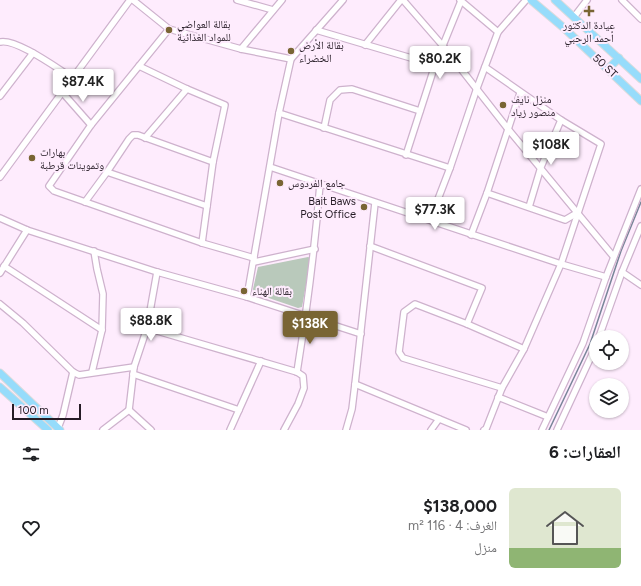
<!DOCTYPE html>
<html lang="ar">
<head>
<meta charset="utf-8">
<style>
	body { margin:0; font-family:Figtree,"Noto Naskh Arabic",sans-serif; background:#f6f6f6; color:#202124; direction:rtl; height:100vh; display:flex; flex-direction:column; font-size:15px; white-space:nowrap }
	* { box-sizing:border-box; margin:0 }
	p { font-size:13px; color:#757577 }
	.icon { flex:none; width:22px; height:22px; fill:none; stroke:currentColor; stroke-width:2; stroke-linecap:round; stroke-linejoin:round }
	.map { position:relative; height:430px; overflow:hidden; direction:ltr }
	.details { display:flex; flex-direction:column; background:#fff; flex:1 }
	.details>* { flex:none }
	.buttons { position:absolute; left:589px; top:330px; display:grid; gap:8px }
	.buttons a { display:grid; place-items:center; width:40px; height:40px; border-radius:50%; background:#fff; box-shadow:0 1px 3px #0004; font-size:20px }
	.scale { position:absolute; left:12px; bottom:10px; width:69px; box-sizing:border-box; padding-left:4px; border:2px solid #261c26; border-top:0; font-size:11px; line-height:14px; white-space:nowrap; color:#261c26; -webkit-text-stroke:3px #feecfd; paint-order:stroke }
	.price { position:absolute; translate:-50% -34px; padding:0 9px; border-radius:4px; background:#fff; color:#222; font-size:13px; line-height:26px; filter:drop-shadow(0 1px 2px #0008) }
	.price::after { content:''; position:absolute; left:50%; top:24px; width:12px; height:9px; margin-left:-6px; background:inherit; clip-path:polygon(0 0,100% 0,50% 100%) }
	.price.active { background:#796534; color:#fff }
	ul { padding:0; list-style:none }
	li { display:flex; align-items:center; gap:12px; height:100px; padding:0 20px }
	li span { display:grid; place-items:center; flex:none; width:112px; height:80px; border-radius:6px; color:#555 }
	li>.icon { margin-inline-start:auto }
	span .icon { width:48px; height:48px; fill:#fffc; stroke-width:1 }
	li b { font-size:17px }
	h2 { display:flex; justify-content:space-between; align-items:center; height:48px; padding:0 20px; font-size:17px }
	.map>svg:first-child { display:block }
	.green { fill:#b9c9bb }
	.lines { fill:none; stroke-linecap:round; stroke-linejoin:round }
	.stream { stroke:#788698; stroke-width:1.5 }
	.minor-casing { stroke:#ceb2cd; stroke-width:8 }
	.major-casing { stroke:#dcdbdc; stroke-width:9 }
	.minor { stroke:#fff; stroke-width:5.5 }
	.major { stroke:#96dcfb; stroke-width:7 }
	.poi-dot { fill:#796534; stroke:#feecfd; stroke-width:1.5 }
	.labels { text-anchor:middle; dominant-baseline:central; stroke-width:4; stroke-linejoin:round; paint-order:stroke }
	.poi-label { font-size:11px; fill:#261c26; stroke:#feecfd; text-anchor:start }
	.street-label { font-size:11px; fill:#261c26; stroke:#feecfd }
</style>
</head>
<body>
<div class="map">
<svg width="641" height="430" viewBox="0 0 641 430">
	<rect width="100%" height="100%" fill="#feecfd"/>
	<path class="green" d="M308 257 311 258 302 307 298 308 254 293 253 289 258 267Z"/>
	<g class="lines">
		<path class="stream" d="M549 430 590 344 621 251 641 202"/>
		<defs>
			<g id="minor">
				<path d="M133 0 169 29 241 49 291 59"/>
				<path d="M237 0 273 10"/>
				<path d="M403 0 443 46 508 129 613 256"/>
				<path d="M460 0 498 32"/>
				<path d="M622 0 641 19"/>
				<path d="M574 17 587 0"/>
				<path d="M169 29 91 125 49 186 54 191 202 243 254 258"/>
				<path d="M316 30 435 65"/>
				<path d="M0 42C16 38 58 69 73 78"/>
				<path d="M365 45 401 0"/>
				<path d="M241 49 282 0"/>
				<path d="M139 66 187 89 225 105 213 162 202 243"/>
				<path d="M62 92 91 125"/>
				<path d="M0 96 33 53"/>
				<path d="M279 113 450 168"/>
				<path d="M324 128 330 100 340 90 352 89 420 111"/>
				<path d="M145 138 187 89"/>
				<path d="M406 155 435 65 461 1"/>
				<path d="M270 167 561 264 606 277"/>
				<path d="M107 172 207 206"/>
				<path d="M0 177 130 0"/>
				<path d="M487 193 565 220 577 213"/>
				<path d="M85 202 107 172 129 139 133 135H138L213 162"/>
				<path d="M529 207 541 167 561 120"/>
				<path d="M0 218 27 230 157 272 247 297 361 334"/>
				<path d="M430 220 450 168 477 88 498 32 526 0"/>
				<path d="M471 235 487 193 520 93"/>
				<path d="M370 246 482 288 467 324"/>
				<path d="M254 262 315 249"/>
				<path d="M4 266 102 330"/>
				<path d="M622 272 641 285"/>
				<path d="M0 273 27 230"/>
				<path d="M247 297 279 113 291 59 343 0"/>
				<path d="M0 304 23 323 73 372 79 375 134 367"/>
				<path d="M147 328 297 372 303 376 304 388 298 404 284 430"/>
				<path d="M599 337 622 272 641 226"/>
				<path d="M92 372 102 330 103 294 97 269 94 251"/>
				<path d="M297 372C307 309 315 247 320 184"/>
				<path d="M133 374 239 410"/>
				<path d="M355 384 466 430"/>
				<path d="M502 388 403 358 399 352 404 312 415 304 467 324 524 349"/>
				<path d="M498 397 548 417"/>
				<path d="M129 410 134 367 147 328 157 272"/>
				<path d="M58 428 63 415 73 372"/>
				<path d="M103 430 129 410 151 430"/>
				<path d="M230 430 261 361"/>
				<path d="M346 430 352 409 355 384 375 203"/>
				<path d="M431 430 439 419"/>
				<path d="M484 430 486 429 502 388 524 349 561 264 601 144 561 120 485 67"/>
				<path d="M542 430 583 343 606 277 641 189"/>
				<path d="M557 430 596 346"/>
			</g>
			<g id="major">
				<path d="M531 0 564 28 641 101"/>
				<path d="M555 0 641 79"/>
				<path d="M608 69 619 58"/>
				<path d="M0 373 60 430"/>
				<path d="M0 387 48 430"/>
			</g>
		</defs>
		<use href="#minor" class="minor-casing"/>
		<use href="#major" class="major-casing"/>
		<use href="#minor" class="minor"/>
		<use href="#major" class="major"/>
	</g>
	<g class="poi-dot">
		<path d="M587 5h4v4h4v4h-4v4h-4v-4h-4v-4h4z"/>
		<circle cx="169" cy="30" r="4"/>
		<circle cx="291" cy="51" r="4"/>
		<circle cx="503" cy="105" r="4"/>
		<circle cx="32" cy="158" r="4"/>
		<circle cx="280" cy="183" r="4"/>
		<circle cx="364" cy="207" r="4"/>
		<circle cx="244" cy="291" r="4"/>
	</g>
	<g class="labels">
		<g class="poi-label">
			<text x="177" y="24">بقالة العواضي<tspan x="177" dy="13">للمواد الغذائية</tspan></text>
			<text x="589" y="25" text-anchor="middle">عيادة الدكتور<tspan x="589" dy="13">أحمد الرحبي</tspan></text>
			<text x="299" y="45">بقالة الأرض<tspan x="299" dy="13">الخضراء</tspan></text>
			<text x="511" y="99">منزل نايف<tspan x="511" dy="13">منصور زياد</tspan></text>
			<text x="40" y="152">بهارات<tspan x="40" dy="13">وتموينات قرطبة</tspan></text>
			<text x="288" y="183">جامع الفردوس</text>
			<text x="356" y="201" text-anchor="end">Bait Baws<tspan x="356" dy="13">Post Office</tspan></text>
			<text x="252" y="291">بقالة الهناء</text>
		</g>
		<g class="street-label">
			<text transform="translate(605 66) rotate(43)">50 ST</text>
		</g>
	</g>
</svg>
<div class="buttons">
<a><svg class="icon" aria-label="locate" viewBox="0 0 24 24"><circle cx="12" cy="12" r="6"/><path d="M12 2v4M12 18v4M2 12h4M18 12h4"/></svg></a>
<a><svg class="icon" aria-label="layers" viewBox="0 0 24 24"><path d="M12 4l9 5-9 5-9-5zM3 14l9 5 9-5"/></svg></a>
</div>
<div class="scale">100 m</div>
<b class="price" style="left:440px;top:80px">$80.2K</b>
<b class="price" style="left:83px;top:103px">$87.4K</b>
<b class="price" style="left:551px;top:166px">$108K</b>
<b class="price" style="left:435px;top:231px">$77.3K</b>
<b class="price" style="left:151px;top:342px">$88.8K</b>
<b class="price active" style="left:310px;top:345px">$138K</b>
</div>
<section class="details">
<h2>العقارات: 6<svg class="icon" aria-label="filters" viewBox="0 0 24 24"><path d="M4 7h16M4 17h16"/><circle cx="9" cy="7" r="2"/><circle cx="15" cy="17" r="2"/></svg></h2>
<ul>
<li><span style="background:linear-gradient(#dfe7d0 75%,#8fb573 0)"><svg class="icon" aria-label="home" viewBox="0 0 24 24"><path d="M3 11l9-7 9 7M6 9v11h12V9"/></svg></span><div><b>$138,000</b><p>الغرف: 4 · 116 m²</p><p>منزل</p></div><svg class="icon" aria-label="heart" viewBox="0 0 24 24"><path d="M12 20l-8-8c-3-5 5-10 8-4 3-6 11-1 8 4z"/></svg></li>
</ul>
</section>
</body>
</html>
